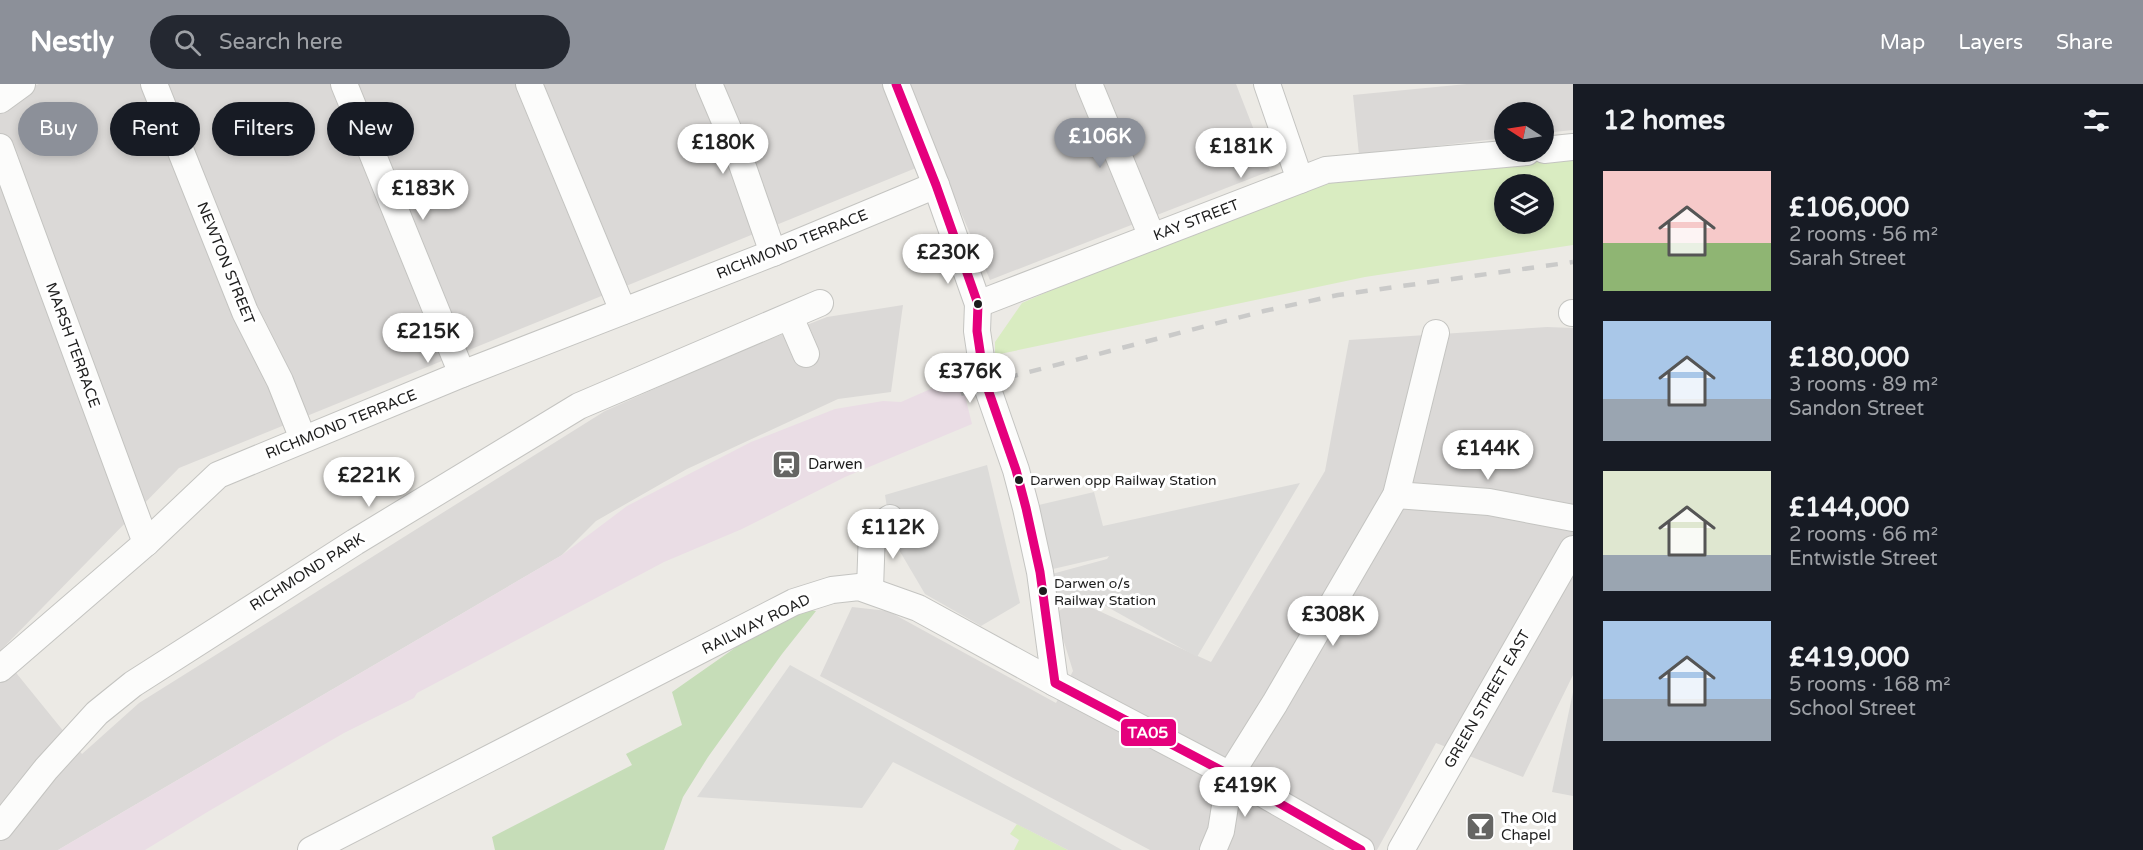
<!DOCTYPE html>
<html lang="en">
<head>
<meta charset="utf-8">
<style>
	body { margin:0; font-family:"Varela Round",sans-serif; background:#242831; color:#f1f3f6; height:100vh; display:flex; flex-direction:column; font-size:22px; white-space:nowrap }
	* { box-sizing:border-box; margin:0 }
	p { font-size:20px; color:#9ea1a6 }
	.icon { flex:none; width:33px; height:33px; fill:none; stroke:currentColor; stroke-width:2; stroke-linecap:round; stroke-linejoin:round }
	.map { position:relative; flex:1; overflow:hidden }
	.sheet { display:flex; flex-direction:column; background:#171b24; width:570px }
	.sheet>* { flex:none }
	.guide { position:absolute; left:18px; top:18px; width:570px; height:54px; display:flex; gap:12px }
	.needle { width:39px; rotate:282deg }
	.tools { position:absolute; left:1494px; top:18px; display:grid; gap:12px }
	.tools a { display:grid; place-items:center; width:60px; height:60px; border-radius:50%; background:#171b24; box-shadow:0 3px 9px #0003; font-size:30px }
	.price { position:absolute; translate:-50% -51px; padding:0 14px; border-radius:21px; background:#fff; color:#222; font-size:20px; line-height:39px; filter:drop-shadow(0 2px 3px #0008) }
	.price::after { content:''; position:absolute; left:50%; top:36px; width:18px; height:14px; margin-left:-9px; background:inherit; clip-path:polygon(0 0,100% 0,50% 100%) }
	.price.current { background:#8c9099; color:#fff }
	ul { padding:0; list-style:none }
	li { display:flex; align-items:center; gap:18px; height:150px; padding:0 30px }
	li span { display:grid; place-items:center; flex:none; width:168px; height:120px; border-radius:0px; color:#555 }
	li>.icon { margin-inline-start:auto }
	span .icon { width:72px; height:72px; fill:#fffc; stroke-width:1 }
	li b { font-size:26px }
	h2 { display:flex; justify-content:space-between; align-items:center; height:72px; padding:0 30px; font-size:26px }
	.chip { padding:0 21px; border-radius:27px; background:#171b24; box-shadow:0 3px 9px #0003; font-size:21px; line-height:54px }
	.chip.current { background:#8c9099; color:#fff }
	header { display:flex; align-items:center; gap:36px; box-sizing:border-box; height:84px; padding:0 30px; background:#8c9099; color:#fff }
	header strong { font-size:28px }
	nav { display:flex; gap:33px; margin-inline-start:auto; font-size:21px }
	.search { width:420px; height:54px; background:#242831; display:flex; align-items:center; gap:15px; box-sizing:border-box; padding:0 21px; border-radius:33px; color:#9ea1a6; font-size:22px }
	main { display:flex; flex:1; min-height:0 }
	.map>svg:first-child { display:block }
	.residential { fill:#dbd9d7 }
	.industrial { fill:#eadde5 }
	.religious { fill:#dad9d7 }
	.grass { fill:#d9ecc1; fill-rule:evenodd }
	.forest { fill:#c6ddb8 }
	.parking { fill:#dcdbd9 }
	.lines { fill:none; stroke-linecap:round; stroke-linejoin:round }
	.minor-casing { stroke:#c4c4c1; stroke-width:28 }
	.minor { stroke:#fcfcfb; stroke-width:26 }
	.rail { stroke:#cacac9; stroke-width:4.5; stroke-dasharray:12 12; stroke-linecap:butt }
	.bus-1-casing { stroke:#fff; stroke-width:14 }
	.bus-1 { stroke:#e5007d; stroke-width:9 }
	.bus-dot { fill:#1d1d1d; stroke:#fff; stroke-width:2 }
	.labels { text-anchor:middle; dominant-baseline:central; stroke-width:6; stroke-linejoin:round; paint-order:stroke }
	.bus-label { font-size:14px; fill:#1d1d1d; stroke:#fff; text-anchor:start }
	.street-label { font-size:15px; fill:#1d1d1d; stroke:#fff }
	.poi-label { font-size:15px; fill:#1d1d1d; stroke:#fff; text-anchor:start }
	.line-badge { stroke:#fff; stroke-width:2 }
	.badge-label { font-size:16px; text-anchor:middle; font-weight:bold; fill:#fff }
</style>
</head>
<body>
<header>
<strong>Nestly</strong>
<div class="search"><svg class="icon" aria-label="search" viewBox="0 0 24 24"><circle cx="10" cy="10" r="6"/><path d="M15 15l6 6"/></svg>Search here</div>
<nav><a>Map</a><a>Layers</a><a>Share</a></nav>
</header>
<main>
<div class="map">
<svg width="1573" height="766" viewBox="0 0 1573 766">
	<rect width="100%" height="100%" fill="#eceae5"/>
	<g class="residential">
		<path d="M39 0H1236L1270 87 990 196 938 75 179 384 0 567V27L31 3Z"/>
		<path d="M1467 0H1573V46L1544 49V28H1504V54L1359 71 1353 11Z"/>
		<path d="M903 221 891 308 838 315 687 385 596 437 562 471 58 766H0V569L82 670 139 619 605 327 735 269 827 233Z"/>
		<path d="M1547 243 1573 244V591L1523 693 1436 659 1377 766H1150L820 592 852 523 888 527 1056 619 1073 587 1055 529 1077 517 1211 578 1325 387 1349 256Z"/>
	</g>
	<path class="industrial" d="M960 292 972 340 845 393 742 445 664 478 417 609 414 614 344 649 209 727 145 766H58L562 471 627 422 751 358 835 325 883 317 901 318Z"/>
	<path class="religious" d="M1573 608V712L1552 708Z"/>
	<g class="grass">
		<path d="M1573 63V161L1365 193 995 271V258L1022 219 1326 86ZM1504 100H1544V140H1504Z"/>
		<path d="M1017 740 1068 766H1014L1019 756 1010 750Z"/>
	</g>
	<path class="forest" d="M805 525 816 527 782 570 708 673 683 713 664 766H495L492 753 632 681 626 670 682 641 672 608 742 559Z"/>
	<g class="parking">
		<path d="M987 381 1020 519 981 542 925 510 892 454 885 411Z"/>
		<path d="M1300 399 1197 573 1086 511 1048 521 1041 493 1107 475 1109 472 1040 488 1026 424 1094 408 1103 442Z"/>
		<path d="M790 581 812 593 1122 766H1068L893 678 862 724 697 713Z"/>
	</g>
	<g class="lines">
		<defs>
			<g id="minor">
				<path d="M154 0 245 228 280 297 303 355"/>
				<path d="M344 0 462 290"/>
				<path d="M529 0 623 227"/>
				<path d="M709 0 737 66 773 169"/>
				<path d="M896 0 936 101 978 220 977 247 984 294 1016 386 1026 424 1040 488 1055 599"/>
				<path d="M1089 0 1152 153"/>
				<path d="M1267 0 1300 96"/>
				<path d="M0 16 22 0"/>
				<path d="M0 63 146 459"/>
				<path d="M1544 66 1573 63"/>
				<path d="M978 220 1326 86 1527 68"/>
				<path d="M1572 229H1573"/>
				<path d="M790 233 806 270"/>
				<path d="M1396 411 1489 418 1573 434"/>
				<path d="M870 505 872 447 890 434"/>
				<path d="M0 585 146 459 218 391 462 290 773 169 936 101"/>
				<path d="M0 743 46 685 97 629 133 600 355 458 579 322 820 219"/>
				<path d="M311 766 794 518 832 506 859 503 918 524 1055 599 1230 691 1361 766"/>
				<path d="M1213 766 1221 747 1230 691 1275 619 1396 411 1436 249"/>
				<path d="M1401 766 1573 465"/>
			</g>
		</defs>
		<use href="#minor" class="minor-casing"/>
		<use href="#minor" class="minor"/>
		<path class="rail" d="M961 310 1006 294 1264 227 1338 211 1573 178"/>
		<defs>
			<path id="bus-1" d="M896 0 936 101 978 220 977 247 984 294 1016 386 1026 424 1040 488 1055 599 1230 691 1361 766"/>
		</defs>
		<use href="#bus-1" class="bus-1-casing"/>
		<use href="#bus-1" class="bus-1"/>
	</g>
	<defs>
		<symbol id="station-square" viewBox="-11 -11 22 22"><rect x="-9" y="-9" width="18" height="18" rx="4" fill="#656563" stroke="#fff"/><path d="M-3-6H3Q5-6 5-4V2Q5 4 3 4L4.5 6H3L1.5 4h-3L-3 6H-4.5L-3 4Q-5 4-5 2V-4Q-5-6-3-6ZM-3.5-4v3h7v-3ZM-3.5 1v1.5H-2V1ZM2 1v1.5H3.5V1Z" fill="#fff"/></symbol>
		<symbol id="bar-square" viewBox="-11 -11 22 22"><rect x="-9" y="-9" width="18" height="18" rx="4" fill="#656563" stroke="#fff"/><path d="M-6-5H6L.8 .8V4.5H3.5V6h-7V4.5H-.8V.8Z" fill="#fff"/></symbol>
	</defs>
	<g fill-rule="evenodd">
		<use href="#station-square" x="770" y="364" width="33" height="33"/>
		<use href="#bar-square" x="1464" y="726" width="33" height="33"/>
	</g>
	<g class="bus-dot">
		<circle cx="978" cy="220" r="5"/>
		<circle cx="1019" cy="396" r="5"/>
		<circle cx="1043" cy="507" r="5"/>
	</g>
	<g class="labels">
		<g class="bus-label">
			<text x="1030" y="396">Darwen opp Railway Station</text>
			<text x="1054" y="499">Darwen o/s<tspan x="1054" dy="17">Railway Station</tspan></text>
		</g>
		<g class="street-label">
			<text transform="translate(1196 136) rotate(-21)">KAY STREET</text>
			<text transform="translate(792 160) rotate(-22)">RICHMOND TERRACE</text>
			<text transform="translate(226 179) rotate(68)">NEWTON STREET</text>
			<text transform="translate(73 261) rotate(70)">MARSH TERRACE</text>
			<text transform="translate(341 340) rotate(-22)">RICHMOND TERRACE</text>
			<text transform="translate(307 488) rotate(-32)">RICHMOND PARK</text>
			<text transform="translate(756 540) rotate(-26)">RAILWAY ROAD</text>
			<text transform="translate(1487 615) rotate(-60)">GREEN STREET EAST</text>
		</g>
		<g class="poi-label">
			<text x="808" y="380">Darwen</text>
			<text x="1501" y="734">The Old<tspan x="1501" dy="17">Chapel</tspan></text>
		</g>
	</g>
	<rect class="line-badge" x="1120" y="634" width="57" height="29" rx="6" fill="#e5007d"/>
	<g class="badge-label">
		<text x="1148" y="654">TA05</text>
	</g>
</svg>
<div class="tools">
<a><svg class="needle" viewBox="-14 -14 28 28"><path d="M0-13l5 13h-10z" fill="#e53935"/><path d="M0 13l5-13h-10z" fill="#9ea1a6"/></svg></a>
<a><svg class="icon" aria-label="layers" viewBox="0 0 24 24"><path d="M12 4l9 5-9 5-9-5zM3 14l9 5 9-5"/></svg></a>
</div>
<b class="price current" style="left:1100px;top:85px">£106K</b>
<b class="price" style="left:723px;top:91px">£180K</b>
<b class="price" style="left:1241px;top:95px">£181K</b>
<b class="price" style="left:423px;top:137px">£183K</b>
<b class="price" style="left:948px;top:201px">£230K</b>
<b class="price" style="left:428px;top:280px">£215K</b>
<b class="price" style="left:970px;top:320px">£376K</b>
<b class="price" style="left:1488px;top:397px">£144K</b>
<b class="price" style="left:369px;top:424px">£221K</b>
<b class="price" style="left:893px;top:476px">£112K</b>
<b class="price" style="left:1333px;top:563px">£308K</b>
<b class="price" style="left:1245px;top:734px">£419K</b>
<div class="guide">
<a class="chip current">Buy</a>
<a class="chip">Rent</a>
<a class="chip">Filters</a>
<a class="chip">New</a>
</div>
</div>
<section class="sheet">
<h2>12 homes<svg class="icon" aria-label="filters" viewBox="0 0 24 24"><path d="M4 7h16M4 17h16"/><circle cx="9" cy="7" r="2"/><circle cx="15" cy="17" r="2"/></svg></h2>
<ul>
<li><span style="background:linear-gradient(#f6c9c9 60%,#8fb573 0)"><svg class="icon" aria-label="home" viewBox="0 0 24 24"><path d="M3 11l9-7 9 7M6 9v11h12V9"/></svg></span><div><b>£106,000</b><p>2 rooms · 56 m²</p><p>Sarah Street</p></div></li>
<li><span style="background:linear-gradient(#a9c7e8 65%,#9aa5b1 0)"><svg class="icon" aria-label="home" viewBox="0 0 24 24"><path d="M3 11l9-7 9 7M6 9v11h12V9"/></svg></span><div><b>£180,000</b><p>3 rooms · 89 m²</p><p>Sandon Street</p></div></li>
<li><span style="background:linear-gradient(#dfe7d0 70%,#9aa5b1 0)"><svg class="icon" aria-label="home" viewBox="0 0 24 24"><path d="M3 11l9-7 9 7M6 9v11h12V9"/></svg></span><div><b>£144,000</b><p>2 rooms · 66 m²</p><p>Entwistle Street</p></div></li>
<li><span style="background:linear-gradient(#a9c7e8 65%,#9aa5b1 0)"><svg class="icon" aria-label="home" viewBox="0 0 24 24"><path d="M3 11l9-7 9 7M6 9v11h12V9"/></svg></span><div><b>£419,000</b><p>5 rooms · 168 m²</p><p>School Street</p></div></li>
</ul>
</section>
</main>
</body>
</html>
